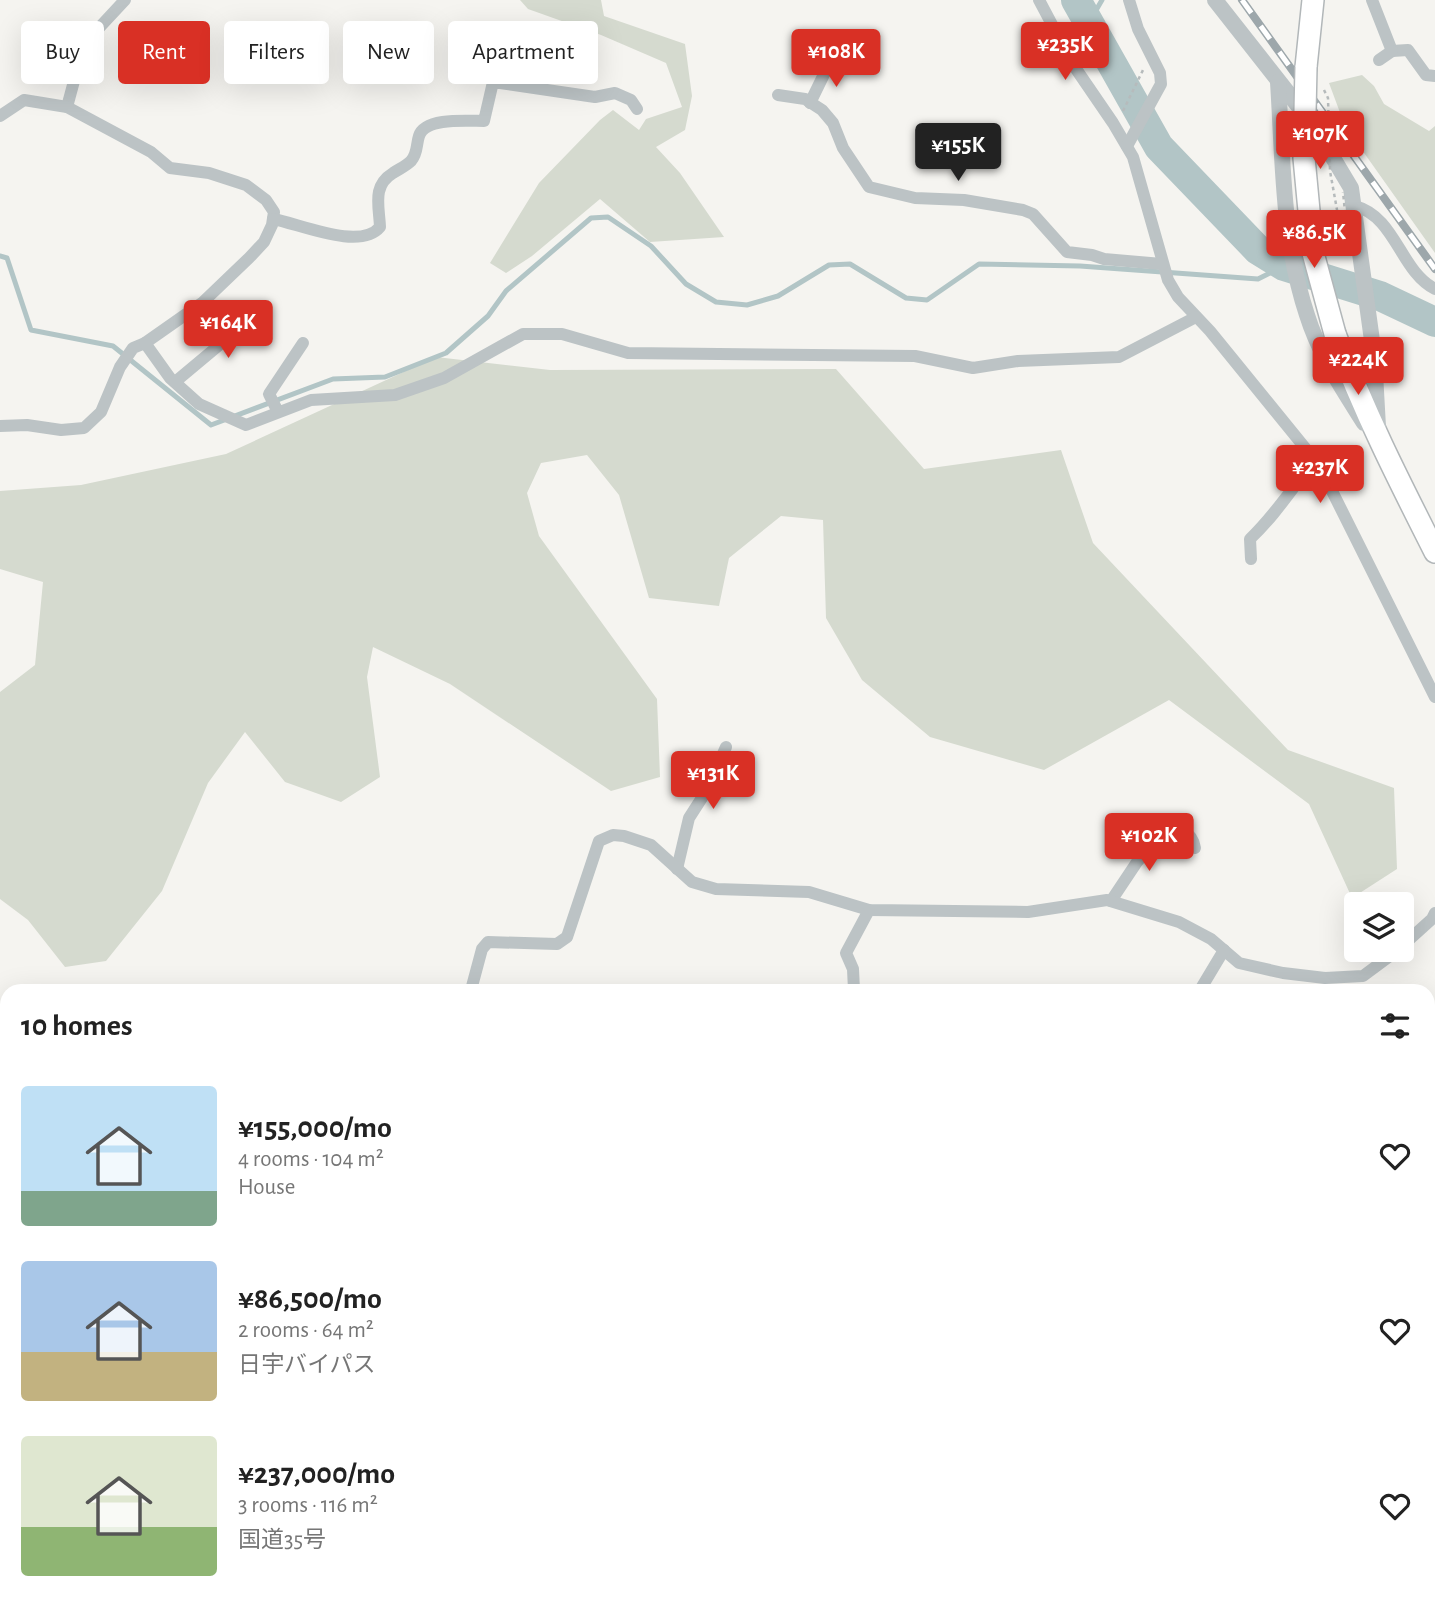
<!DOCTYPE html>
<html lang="en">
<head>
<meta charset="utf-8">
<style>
	body { margin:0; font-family:"Alegreya Sans","Noto Sans JP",sans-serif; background:#f2f2f2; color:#222; height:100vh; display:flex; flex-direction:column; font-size:26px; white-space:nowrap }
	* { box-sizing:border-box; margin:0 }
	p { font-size:23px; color:#767676 }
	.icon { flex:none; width:38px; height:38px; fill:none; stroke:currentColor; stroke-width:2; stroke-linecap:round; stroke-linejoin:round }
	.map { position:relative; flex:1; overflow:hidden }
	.sheet { position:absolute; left:0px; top:984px; width:1435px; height:625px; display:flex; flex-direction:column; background:#fff; border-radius:21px 21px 0 0; box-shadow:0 7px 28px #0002 }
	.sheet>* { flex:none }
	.guide { position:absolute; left:21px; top:21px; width:700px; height:63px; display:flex; gap:14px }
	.controls { position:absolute; left:1344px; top:892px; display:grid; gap:14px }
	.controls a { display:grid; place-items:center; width:70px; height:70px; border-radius:7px; background:#fff; box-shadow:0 7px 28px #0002; font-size:35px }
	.price { position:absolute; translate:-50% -60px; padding:0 16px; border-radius:7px; background:#d93025; color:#fff; font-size:23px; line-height:46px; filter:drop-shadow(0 2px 4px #0008) }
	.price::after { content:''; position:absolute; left:50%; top:42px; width:21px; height:16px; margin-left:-10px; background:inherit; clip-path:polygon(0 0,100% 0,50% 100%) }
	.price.on { background:#222; color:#fff }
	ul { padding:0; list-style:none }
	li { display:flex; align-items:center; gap:21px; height:175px; padding:0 21px }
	li span { display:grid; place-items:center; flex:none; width:196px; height:140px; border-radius:7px; color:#555 }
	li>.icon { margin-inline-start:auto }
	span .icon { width:84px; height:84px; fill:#fffc; stroke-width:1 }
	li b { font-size:30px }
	h2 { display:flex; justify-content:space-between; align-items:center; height:84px; padding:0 21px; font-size:30px }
	.pill { padding:0 24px; border-radius:7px; background:#fff; box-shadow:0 7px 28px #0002; font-size:24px; line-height:63px }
	.pill.on { background:#d93025; color:#fff }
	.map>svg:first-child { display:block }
	.green { fill:#d5dacf }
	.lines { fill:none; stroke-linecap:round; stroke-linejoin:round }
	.stream { stroke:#b2c5c6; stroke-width:5 }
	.river { stroke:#b2c5c6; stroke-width:30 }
	.trunk-casing { stroke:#b2b7b9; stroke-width:24 }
	.path { stroke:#b6bbbc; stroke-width:2.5; stroke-dasharray:3.5 3.5; stroke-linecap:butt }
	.minor { stroke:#bcc3c5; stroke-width:12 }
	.tertiary { stroke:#bcc3c5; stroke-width:16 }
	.trunk { stroke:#fff; stroke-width:21 }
	.rail-casing { stroke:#9da7ab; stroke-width:8 }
	.rail { stroke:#fff; stroke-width:5; stroke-dasharray:16; stroke-linecap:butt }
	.trunk-bridge-casing { stroke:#b2b7b9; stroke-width:24; stroke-linecap:butt }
	.path-bridge { stroke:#b6bbbc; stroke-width:2.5; stroke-dasharray:3.5 3.5; stroke-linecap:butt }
	.trunk-bridge { stroke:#fff; stroke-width:21 }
</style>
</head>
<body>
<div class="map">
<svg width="1435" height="1607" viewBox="0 0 1435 1607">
	<rect width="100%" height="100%" fill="#f5f4f0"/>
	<g class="green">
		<path d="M520 0H601L604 16 685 44 692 96 685 130 656 147 680 173 724 237 650 242 600 199 532 256 506 273 490 263 539 183 600 120 613 110 639 130 646 119 682 107 666 63 601 35 528 9Z"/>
		<path d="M1362 75 1374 86 1384 104 1429 131 1435 126V253L1345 126 1329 83Z"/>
		<path d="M436 357 550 370 836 369 924 469 1061 450 1093 543 1288 750 1394 788 1397 869 1352 898 1309 804 1169 700 1044 770 930 737 862 680 826 618 823 520 781 516 729 558 719 606 649 598 619 495 587 455 541 463 527 493 539 536 657 699 660 777 611 791 450 684 373 647 367 677 380 777 341 802 285 782 245 732 208 783 162 891 106 961 65 967 28 920 0 899V692L35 665 43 582 0 569V491L81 485 226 454Z"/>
		<path d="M1428 1037 1435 1039V1105L1428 1108Z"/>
		<path d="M1435 1126V1252L1428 1280V1163Z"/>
		<path d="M172 1601H388L387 1607H172Z"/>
		<path d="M1122 1601H1203V1607H1126Z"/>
	</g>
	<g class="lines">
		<g class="stream">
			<path d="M1088 24 1102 0"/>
			<path d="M0 256 7 258 31 330 113 346 211 425 333 379 385 377 446 353 488 316 506 291 591 218 608 217 651 246 686 284 716 302 747 305 778 296 829 265 850 264 906 298 927 300 979 264 1080 266 1258 279 1284 266"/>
		</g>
		<path class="river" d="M1076 0 1159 147 1258 250 1284 266 1380 296 1435 322"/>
		<defs>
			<g id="trunk">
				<path d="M1306 67 1313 0"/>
				<path d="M1335 334C1363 410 1399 481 1435 552"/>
			</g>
		</defs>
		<use href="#trunk" class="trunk-casing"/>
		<path class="path" d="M1123 111 1143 70"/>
		<g class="minor">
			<path d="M1039 0 1074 66 1113 123 1133 157 1168 280 1178 297 1210 331 1319 465 1435 697"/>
			<path d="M1372 0 1392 51 1408 50 1426 75 1435 76"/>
			<path d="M1379 60 1392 51"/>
			<path d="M778 95 805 99 822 110 833 123 843 148 869 187 915 198 964 200 1023 210 1033 214 1067 252 1092 255 1104 259 1162 264"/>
			<path d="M810 103 831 60"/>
			<path d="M67 107 84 44 125 0"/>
			<path d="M0 116 24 100 67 107 151 152 170 168 209 173 246 185 266 200 274 212 272 225 264 242 249 258 202 303 145 343 133 348 120 367 101 412 84 428 61 430 27 425 0 426"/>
			<path d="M1127 146 1161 84 1160 73 1138 29 1129 0"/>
			<path d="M1355 206C1396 217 1400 271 1435 289"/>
			<path d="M273 219C300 224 360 251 380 227 379 205 372 186 393 173 399 169 406 166 411 161 418 153 416 145 419 136 425 117 468 121 484 121L493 82 595 97 615 93 631 100 637 109"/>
			<path d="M145 343 170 378 199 404 246 425 311 400 395 395 444 378 523 334H562L628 353 915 356 973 368 1018 361 1119 357 1196 317"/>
			<path d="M175 382 242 326 263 313"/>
			<path d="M278 412 269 394 303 343"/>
			<path d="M1251 559 1250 539C1268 522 1282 503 1297 483 1302 477 1312 471 1319 465"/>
			<path d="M677 869 689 818 707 790 726 747"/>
			<path d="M1111 901 1137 862 1164 831C1179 829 1192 830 1195 848"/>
			<path d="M1402 946 1432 919 1435 913"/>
			<path d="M471 990 482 949 488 942 557 944 567 937 599 841 613 835 624 836 651 845 692 882 716 889 809 892 869 910 1028 912 1107 900 1179 922 1211 939 1239 963 1283 973 1325 978 1363 976 1398 950"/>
			<path d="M854 990 853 969 846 953 869 910"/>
			<path d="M1200 990 1224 950"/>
			<path d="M0 1262 7 1259"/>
			<path d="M0 1400 7 1399"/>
			<path d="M0 1410 7 1432"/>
			<path d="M0 1501 7 1500"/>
			<path d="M603 1601 604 1607"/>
			<path d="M968 1601 994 1607"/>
			<path d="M842 1607 858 1601"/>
			<path d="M1287 1607 1289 1601"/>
		</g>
		<g class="tertiary">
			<path d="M1215 0 1314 126 1351 188 1374 355 1378 427"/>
			<path d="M1278 82C1283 160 1282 240 1307 315 1319 354 1342 388 1364 423"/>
		</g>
		<use href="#trunk" class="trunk"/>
		<defs>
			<path id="rail" d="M1242 0 1435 269"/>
		</defs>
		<use href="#rail" class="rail-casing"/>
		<use href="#rail" class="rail"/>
		<defs>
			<path id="trunk-bridge" d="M1306 67 1304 158 1313 253 1335 334"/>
		</defs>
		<use href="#trunk-bridge" class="trunk-bridge-casing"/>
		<path class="path-bridge" d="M1324 90 1328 98 1330 171 1343 243 1348 242 1343 192"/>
		<use href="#trunk-bridge" class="trunk-bridge"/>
	</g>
</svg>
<div class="controls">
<a><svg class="icon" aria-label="layers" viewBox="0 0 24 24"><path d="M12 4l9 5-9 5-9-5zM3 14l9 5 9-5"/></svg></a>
</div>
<b class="price" style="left:1065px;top:82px">¥235K</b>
<b class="price" style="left:836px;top:89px">¥108K</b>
<b class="price" style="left:1320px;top:171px">¥107K</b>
<b class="price on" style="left:958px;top:183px">¥155K</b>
<b class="price" style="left:1314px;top:270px">¥86.5K</b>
<b class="price" style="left:228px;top:360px">¥164K</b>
<b class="price" style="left:1358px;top:397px">¥224K</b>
<b class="price" style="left:1320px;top:505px">¥237K</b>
<b class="price" style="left:713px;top:811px">¥131K</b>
<b class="price" style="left:1149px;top:873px">¥102K</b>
<div class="guide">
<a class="pill">Buy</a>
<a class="pill on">Rent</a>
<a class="pill">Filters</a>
<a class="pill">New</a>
<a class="pill">Apartment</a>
</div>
<section class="sheet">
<h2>10 homes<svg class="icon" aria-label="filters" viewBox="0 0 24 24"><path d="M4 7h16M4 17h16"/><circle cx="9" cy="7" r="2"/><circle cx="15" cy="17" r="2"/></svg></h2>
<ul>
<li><span style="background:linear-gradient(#bfe0f5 75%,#7fa58c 0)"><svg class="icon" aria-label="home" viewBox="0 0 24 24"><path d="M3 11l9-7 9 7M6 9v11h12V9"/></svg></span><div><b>¥155,000/mo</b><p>4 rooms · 104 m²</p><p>House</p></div><svg class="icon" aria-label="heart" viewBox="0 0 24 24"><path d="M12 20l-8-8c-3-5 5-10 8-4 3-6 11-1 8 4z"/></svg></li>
<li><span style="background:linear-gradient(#a9c7e8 65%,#c2b280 0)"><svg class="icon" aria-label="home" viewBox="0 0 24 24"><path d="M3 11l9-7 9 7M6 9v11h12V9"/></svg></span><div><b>¥86,500/mo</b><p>2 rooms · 64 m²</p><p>日宇バイパス</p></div><svg class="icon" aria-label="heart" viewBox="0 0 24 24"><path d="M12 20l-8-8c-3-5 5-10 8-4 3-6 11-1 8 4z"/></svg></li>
<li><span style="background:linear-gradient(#dfe7d0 65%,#8fb573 0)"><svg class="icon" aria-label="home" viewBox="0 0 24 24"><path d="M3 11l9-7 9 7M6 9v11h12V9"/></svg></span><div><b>¥237,000/mo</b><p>3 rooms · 116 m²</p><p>国道35号</p></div><svg class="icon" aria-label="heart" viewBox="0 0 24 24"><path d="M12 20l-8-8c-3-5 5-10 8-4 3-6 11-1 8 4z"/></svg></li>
</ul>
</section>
</div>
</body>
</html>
